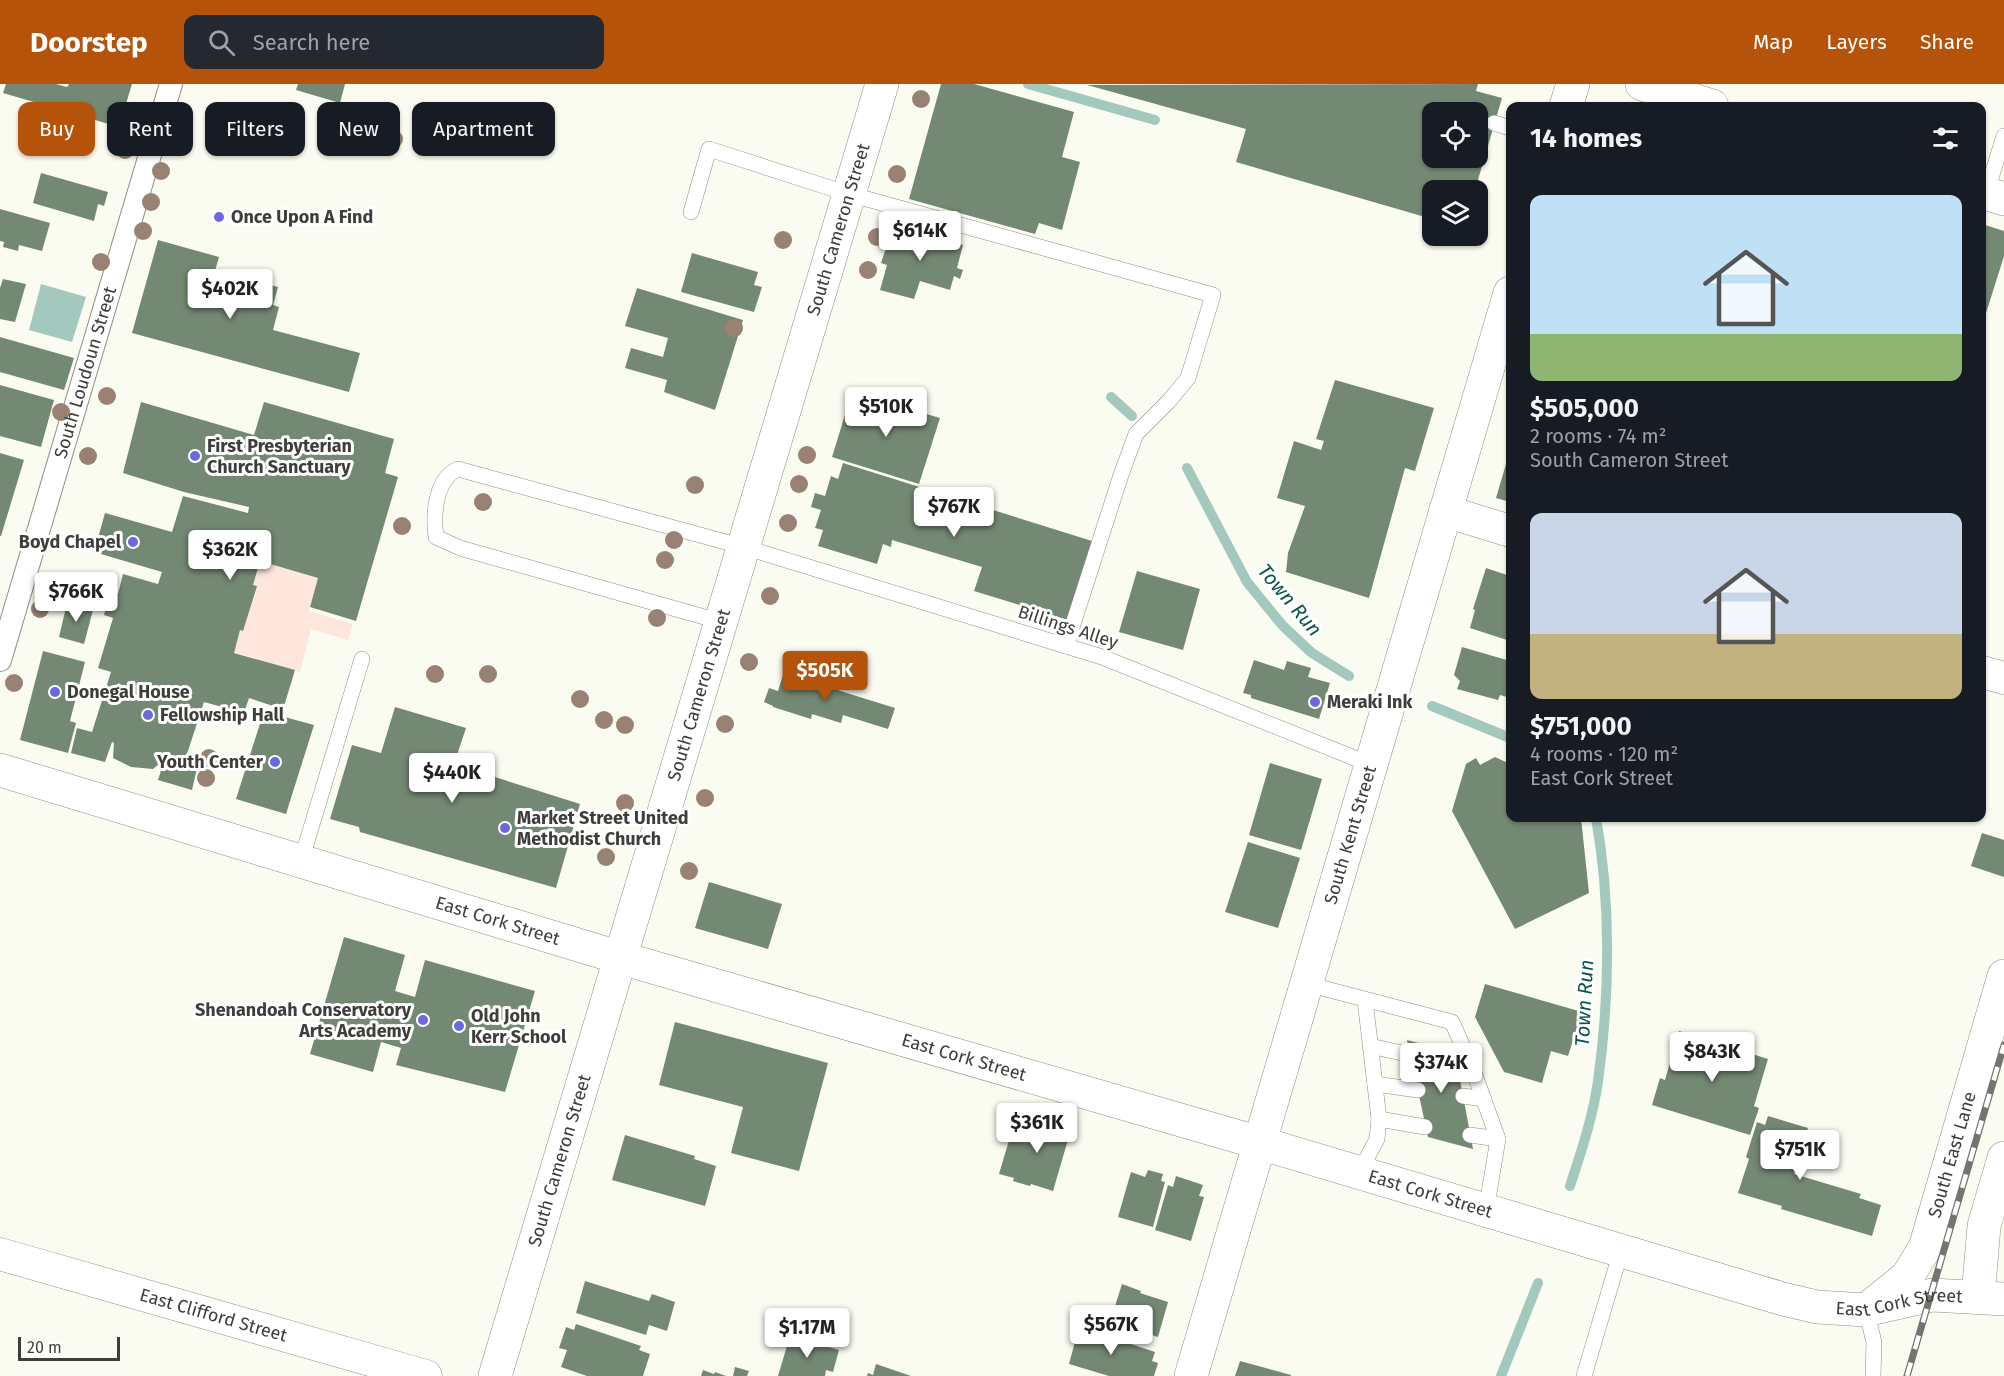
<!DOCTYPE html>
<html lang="en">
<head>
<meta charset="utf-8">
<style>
	body { margin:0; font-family:"Fira Sans",sans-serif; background:#242831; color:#f1f3f6; height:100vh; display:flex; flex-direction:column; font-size:22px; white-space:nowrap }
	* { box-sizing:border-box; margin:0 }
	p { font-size:20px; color:#9ea1a6 }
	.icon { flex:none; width:33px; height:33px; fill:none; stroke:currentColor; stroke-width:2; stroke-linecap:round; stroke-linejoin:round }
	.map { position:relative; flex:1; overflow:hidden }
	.side { position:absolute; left:1506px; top:18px; width:480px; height:720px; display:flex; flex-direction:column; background:#171b24; border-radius:12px; box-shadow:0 2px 4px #0004 }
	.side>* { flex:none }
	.hud { position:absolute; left:18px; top:18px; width:570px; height:54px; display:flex; gap:12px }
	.buttons { position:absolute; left:1422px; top:18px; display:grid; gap:12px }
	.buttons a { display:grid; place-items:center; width:66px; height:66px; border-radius:12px; background:#171b24; box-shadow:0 2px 4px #0004; font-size:30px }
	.scale { position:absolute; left:18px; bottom:15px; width:102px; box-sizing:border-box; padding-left:6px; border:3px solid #3d3d39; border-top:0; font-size:16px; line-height:21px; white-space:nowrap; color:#3d3d39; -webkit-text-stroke:4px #fff; paint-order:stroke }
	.price { position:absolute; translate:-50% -51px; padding:0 14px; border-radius:6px; background:#fff; color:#222; font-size:20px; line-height:39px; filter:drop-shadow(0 2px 3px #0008) }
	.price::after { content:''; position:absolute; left:50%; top:36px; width:18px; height:14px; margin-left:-9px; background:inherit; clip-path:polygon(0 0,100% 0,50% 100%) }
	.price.current { background:#b45309; color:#fff }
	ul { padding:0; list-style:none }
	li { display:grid; align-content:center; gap:12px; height:318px; padding:0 24px }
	li span { display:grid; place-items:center; height:186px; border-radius:12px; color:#555 }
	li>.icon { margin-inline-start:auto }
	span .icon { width:108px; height:108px; fill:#fffc; stroke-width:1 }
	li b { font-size:26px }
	h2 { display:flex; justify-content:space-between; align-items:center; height:72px; padding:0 24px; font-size:26px }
	.pill { padding:0 21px; border-radius:12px; background:#171b24; box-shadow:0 2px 4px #0004; font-size:21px; line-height:54px }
	.pill.current { background:#b45309; color:#fff }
	header { display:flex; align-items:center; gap:36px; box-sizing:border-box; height:84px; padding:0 30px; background:#b45309; color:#fff }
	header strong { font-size:28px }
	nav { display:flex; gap:33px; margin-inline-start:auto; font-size:21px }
	.search { width:420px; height:54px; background:#242831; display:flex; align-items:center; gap:15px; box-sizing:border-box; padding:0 21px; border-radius:12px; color:#9ea1a6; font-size:22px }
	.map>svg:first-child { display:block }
	.green { fill:#fee6dd }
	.water { fill:#a3c8be }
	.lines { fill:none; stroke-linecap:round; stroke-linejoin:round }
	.stream { stroke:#a3c8be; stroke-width:10 }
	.building { fill:#748973; fill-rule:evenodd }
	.service-casing { stroke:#8e8e84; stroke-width:16 }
	.pedestrian-casing { stroke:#8e8e84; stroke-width:24 }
	.minor-casing { stroke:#8e8e84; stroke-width:33 }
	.tertiary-casing { stroke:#8e8e84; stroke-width:34 }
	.secondary-casing { stroke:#8e8e84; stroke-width:34 }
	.primary-casing { stroke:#8e8e84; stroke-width:34 }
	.service { stroke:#fff; stroke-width:15 }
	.pedestrian { stroke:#fff; stroke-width:22 }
	.minor { stroke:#fff; stroke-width:32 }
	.tertiary { stroke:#fff; stroke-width:33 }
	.secondary { stroke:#fff; stroke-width:33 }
	.primary { stroke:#fff; stroke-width:33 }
	.rail-casing { stroke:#74756f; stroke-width:7 }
	.rail { stroke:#fff; stroke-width:4.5; stroke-dasharray:14; stroke-linecap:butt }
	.tree { fill:#998274 }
	.poi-dot { fill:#6b68e2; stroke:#fff; stroke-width:2 }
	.labels { text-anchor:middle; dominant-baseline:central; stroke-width:6; stroke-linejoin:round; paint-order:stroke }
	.poi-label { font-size:18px; font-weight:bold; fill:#3d3d39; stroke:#fff; text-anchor:start }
	.street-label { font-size:18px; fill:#3d3d39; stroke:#fff }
	.water-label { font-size:20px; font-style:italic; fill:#085548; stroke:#fff }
</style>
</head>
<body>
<header>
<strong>Doorstep</strong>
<div class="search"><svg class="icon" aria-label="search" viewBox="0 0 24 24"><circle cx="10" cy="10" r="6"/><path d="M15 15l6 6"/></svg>Search here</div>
<nav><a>Map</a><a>Layers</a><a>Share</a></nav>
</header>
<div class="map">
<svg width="2004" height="1292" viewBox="0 0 2004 1292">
	<rect width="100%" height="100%" fill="#fbfcf1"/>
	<path class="green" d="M260 477 318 494 309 527 353 540 348 556 311 545 300 588 234 568 240 546H243L256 502 253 501Z"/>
	<path class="water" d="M41 200 86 213 72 258 29 246Z"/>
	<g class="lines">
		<g class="stream">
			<path d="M1028 0 1155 36"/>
			<path d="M1111 313 1132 332"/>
			<path d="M1187 384 1247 498 1283 542 1312 569 1349 592"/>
			<path d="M1432 622 1510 654"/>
			<path d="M1570 1102C1581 1068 1593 1033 1598 997 1610 912 1611 817 1596 734"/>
			<path d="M1501 1292 1538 1199"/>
		</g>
	</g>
	<g class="building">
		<path d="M6 0H56L67 3 69 0H132L119 43 3 9Z"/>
		<path d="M298 0H345L340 19 296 6Z"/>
		<path d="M941 0H974L1074 28 1062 73 1080 78 1062 146 1039 139 1035 150 909 115Z"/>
		<path d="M1478 0 1476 7 1502 14 1475 106H1432V135L1236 78 1246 45 1087 1ZM1432 28H1478V74H1432Z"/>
		<path d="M41 89 108 108 104 122 98 120 94 137 33 119Z"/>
		<path d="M0 125 50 139 42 167 19 161 18 167 3 163 4 158 0 157Z"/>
		<path d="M901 139 936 149V152L963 161 957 184 963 186 960 195 954 192 950 206 920 197 914 215 880 206 887 181 881 179 887 161 894 163Z"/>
		<path d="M1982 140 2004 147V172L1982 242Z"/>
		<path d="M158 156 219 173 215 187 278 203 273 221 279 223 273 246 360 269 349 308 132 249Z"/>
		<path d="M692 169 758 188 754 201 762 203 754 228 681 208Z"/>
		<path d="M3 195 26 200 15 238 0 235V204Z"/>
		<path d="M637 204 743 236 715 326 664 308 667 296 625 284 631 264 663 273 668 254 625 242Z"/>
		<path d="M0 253 74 274 64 306 0 288Z"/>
		<path d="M1335 296 1434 324 1415 387 1405 384 1369 514 1286 488 1288 469 1305 422 1277 414 1294 357 1321 366 1324 357 1316 355Z"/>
		<path d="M0 301 54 316 41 363 0 352Z"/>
		<path d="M852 308 940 334 919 400 832 373Z"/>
		<path d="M141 318 254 351 264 318 394 355 385 389 398 393 356 537 310 523 318 494 260 477 253 501 257 502 243 547 240 546 234 569 295 586 281 632 314 641 286 730 236 715 264 627 271 629 273 622 249 614 244 629 204 618 185 676 198 680 192 706 158 696 165 674 162 673 159 680 153 685 131 683 113 674 114 659 112 658 105 678 71 669 77 644 92 648 111 588 98 584 113 534 104 531 111 507 118 510 123 490 158 500 162 488 94 468 105 429 172 448 183 412 248 429 249 423 184 408 123 389Z"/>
		<path d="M0 369 24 376 1 452H0Z"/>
		<path d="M843 379 1092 457 1068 536 974 507 982 483 892 456 891 463 883 460 877 480 818 462 823 446 815 444 821 426 811 423 815 409 825 412 831 392 838 395Z"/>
		<path d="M1506 380 1510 381V418L1496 414Z"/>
		<path d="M1486 484 1510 492V557L1470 544 1475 526 1473 525Z"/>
		<path d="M1137 487 1200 505 1183 566 1119 548Z"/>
		<path d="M67 519 93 526 84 560 59 553Z"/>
		<path d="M1462 563 1510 577V614L1500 611 1498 616 1457 605 1460 597 1454 591Z"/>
		<path d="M43 567 85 578 70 637 76 639 68 669 20 656Z"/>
		<path d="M1254 576 1284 586 1287 577 1311 584 1308 593 1330 599 1319 635 1251 614V611L1243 609Z"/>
		<path d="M785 585 822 597 821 601 895 624 888 645 843 631 841 639 812 630 811 635 773 623V622L764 618 769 604 778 607Z"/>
		<path d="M395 623 466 644 454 680 580 720 556 804 360 748 359 743 330 735 352 661 381 669Z"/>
		<path d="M1495 673 1510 680V734H1581L1589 809 1515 845 1452 727 1466 680 1476 674 1480 681Z"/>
		<path d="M1270 679 1322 695 1301 766 1249 751Z"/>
		<path d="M1982 749 2004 756V793L1971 782Z"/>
		<path d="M1248 758 1300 774 1278 844 1225 828Z"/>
		<path d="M709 798 782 820 768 865 695 844Z"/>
		<path d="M344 853 405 871 395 907 415 913 425 876 535 907 505 1008 396 981 401 964 381 958 373 988 310 970Z"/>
		<path d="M1485 900 1582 928 1568 972 1551 967 1542 999 1504 988 1475 933Z"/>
		<path d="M675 938 828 979 799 1087 731 1069 743 1023 659 1001Z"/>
		<path d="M1679 947 1768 975 1754 1022 1759 1024 1750 1051 1652 1021 1660 994 1665 996Z"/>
		<path d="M1407 956 1455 969 1473 1065 1428 1053Z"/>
		<path d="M1032 1030 1072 1042 1053 1107 1031 1100 1030 1102 1013 1097 1014 1094 999 1090 1010 1053 1024 1057Z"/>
		<path d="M1768 1032 1808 1044 1794 1090 1861 1110 1859 1114 1881 1121 1872 1152 1781 1125 1782 1122 1738 1109 1749 1075 1746 1073 1757 1038 1765 1041Z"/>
		<path d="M625 1051 695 1072 694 1075 716 1082 705 1122 612 1096Z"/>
		<path d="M1148 1086 1163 1090 1161 1097 1165 1098 1153 1143 1118 1133 1131 1088 1145 1093Z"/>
		<path d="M1176 1092 1203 1101 1199 1112 1204 1113 1191 1157 1155 1146 1168 1101 1173 1103Z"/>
		<path d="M585 1197 649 1217 652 1210 675 1218 667 1247 649 1241 646 1251 576 1229Z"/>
		<path d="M1122 1200 1141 1207 1140 1209 1168 1218 1158 1253 1110 1238Z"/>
		<path d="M576 1240 641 1262 639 1266 650 1270 643 1292H587L561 1283 567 1266 559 1264 566 1243 574 1246Z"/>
		<path d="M1079 1243 1155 1268 1152 1277 1158 1279 1154 1292H1109L1069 1280Z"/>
		<path d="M790 1252 839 1266 833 1288 826 1286 825 1292H778Z"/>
		<path d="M1240 1277 1291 1291V1292H1235Z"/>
		<path d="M876 1280 911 1292H867L868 1289 873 1291Z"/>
		<path d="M735 1283 749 1287 747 1292H733Z"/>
		<path d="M703 1286 714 1290 715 1288 726 1292H701Z"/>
	</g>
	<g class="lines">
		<defs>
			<g id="service">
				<path d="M1494 39 1510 44"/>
				<path d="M1986 110 2004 52"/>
				<path d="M691 128 709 65 849 110 1213 211 1188 294 1169 317 1136 350 1121 391 1066 562"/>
				<path d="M722 538 460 464 436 453C433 431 435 395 458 385L744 463 1102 573 1372 681"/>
				<path d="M301 777 362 575"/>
				<path d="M1307 900 1452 938 1472 983 1498 1055 1486 1127"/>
				<path d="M1370 962 1411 971"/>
				<path d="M1375 1000 1418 1006"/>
				<path d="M1463 1012 1484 1015"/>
				<path d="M1379 1035 1425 1043"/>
				<path d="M1470 1051 1498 1055"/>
				<path d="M1359 1089 1377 1055 1379 1035 1365 916"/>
				<path d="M1866 1226 1874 1258 1873 1292"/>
				<path d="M1584 1292 1621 1167"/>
			</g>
			<g id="pedestrian">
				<path id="s1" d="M0 576 171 0"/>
			</g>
			<g id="minor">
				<path d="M1445 427 1510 447"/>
				<path d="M1982 588 2004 594"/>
				<path id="s2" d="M0 1170 426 1292"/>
			</g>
			<g id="tertiary">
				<path d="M1642 0 1712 22"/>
				<path d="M1566 22 1573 0"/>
				<path d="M1982 108 2004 115"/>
				<path d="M1978 1213 1984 1142 2004 1074"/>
				<path id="s3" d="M1866 1226 1907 1193 1925 1164 2004 892"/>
				<path id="s4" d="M1191 1292 1510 209"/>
			</g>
			<g id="secondary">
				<path id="s5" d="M621 874 1260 1059 1783 1215 1817 1223 1866 1226 1932 1211 2004 1215"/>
			</g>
			<g id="primary">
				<path id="s6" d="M0 686 621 874"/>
				<path id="s7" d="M495 1292 882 0"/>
			</g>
		</defs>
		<use href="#service" class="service-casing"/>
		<use href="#pedestrian" class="pedestrian-casing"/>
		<use href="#minor" class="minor-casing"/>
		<use href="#tertiary" class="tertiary-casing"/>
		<use href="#secondary" class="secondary-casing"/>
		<use href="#primary" class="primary-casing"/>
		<use href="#service" class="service"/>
		<use href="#pedestrian" class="pedestrian"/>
		<use href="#minor" class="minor"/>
		<use href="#tertiary" class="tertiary"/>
		<use href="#secondary" class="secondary"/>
		<use href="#primary" class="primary"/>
		<defs>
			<path id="rail" d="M1907 1292 2004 961"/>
		</defs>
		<use href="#rail" class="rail-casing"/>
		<use href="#rail" class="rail"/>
	</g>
	<g class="tree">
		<circle cx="921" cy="15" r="9"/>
		<circle cx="356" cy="49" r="9"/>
		<circle cx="174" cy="55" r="9"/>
		<circle cx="394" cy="55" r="9"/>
		<circle cx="125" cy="66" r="9"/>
		<circle cx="161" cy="87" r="9"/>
		<circle cx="897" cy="90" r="9"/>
		<circle cx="151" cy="118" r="9"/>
		<circle cx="143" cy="147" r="9"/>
		<circle cx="877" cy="153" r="9"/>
		<circle cx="783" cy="156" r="9"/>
		<circle cx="101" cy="178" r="9"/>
		<circle cx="868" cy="186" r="9"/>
		<circle cx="734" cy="244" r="9"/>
		<circle cx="107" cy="312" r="9"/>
		<circle cx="61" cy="328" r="9"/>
		<circle cx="807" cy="371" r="9"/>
		<circle cx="88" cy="372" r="9"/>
		<circle cx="799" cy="400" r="9"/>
		<circle cx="695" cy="401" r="9"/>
		<circle cx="483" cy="418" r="9"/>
		<circle cx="788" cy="439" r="9"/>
		<circle cx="402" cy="442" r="9"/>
		<circle cx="674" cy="456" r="9"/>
		<circle cx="665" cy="476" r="9"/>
		<circle cx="770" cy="512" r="9"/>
		<circle cx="40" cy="525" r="9"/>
		<circle cx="657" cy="534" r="9"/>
		<circle cx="749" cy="578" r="9"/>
		<circle cx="435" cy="590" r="9"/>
		<circle cx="488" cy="590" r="9"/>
		<circle cx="14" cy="599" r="9"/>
		<circle cx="580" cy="615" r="9"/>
		<circle cx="604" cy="636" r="9"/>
		<circle cx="725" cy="640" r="9"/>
		<circle cx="625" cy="641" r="9"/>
		<circle cx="209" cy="674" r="9"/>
		<circle cx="206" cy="694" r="9"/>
		<circle cx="705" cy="714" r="9"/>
		<circle cx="625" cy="719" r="9"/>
		<circle cx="606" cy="773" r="9"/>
		<circle cx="689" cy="787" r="9"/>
	</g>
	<g class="poi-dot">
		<circle cx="219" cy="133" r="6"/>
		<circle cx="195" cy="372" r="6"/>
		<circle cx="133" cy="458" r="6"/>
		<circle cx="55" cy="608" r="6"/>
		<circle cx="1315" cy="618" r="6"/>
		<circle cx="148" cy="631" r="6"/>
		<circle cx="275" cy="678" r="6"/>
		<circle cx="505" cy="744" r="6"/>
		<circle cx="423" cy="936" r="6"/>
		<circle cx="459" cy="942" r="6"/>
	</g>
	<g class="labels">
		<g class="poi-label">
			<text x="231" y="133">Once Upon A Find</text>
			<text x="207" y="362">First Presbyterian<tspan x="207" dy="21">Church Sanctuary</tspan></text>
			<text x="121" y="458" text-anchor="end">Boyd Chapel</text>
			<text x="67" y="608">Donegal House</text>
			<text x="1327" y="618">Meraki Ink</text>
			<text x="160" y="631">Fellowship Hall</text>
			<text x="263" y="678" text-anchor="end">Youth Center</text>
			<text x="517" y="734">Market Street United<tspan x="517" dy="21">Methodist Church</tspan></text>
			<text x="411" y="926" text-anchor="end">Shenandoah Conservatory<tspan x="411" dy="21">Arts Academy</tspan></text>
			<text x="471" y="932">Old John<tspan x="471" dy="21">Kerr School</tspan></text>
		</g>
		<g class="street-label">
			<text stroke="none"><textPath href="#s7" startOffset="1197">South Cameron Street</textPath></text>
			<text stroke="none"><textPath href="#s1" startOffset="300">South Loudoun Street</textPath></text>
			<text transform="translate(1068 543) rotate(18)">Billings Alley</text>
			<text stroke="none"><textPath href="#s7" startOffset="711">South Cameron Street</textPath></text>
			<text stroke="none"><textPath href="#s4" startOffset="564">South Kent Street</textPath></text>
			<text stroke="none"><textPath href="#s6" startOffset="520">East Cork Street</textPath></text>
			<text stroke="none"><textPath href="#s5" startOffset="357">East Cork Street</textPath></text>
			<text stroke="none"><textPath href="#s3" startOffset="184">South East Lane</textPath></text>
			<text stroke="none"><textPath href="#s7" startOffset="225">South Cameron Street</textPath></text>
			<text stroke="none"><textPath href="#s5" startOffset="843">East Cork Street</textPath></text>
			<text stroke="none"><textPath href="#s5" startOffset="1329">East Cork Street</textPath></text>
			<text stroke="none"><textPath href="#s2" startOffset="222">East Clifford Street</textPath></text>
		</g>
		<g class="water-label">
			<text transform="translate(1290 516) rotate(50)">Town Run</text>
			<text transform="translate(1584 919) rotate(-87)">Town Run</text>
		</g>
	</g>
</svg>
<div class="buttons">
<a><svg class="icon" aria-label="locate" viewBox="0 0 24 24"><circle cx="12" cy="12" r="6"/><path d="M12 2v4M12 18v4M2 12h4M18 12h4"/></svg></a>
<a><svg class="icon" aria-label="layers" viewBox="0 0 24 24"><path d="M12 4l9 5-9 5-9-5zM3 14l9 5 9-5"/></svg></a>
</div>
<div class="scale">20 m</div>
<b class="price" style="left:920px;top:178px">$614K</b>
<b class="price" style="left:230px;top:236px">$402K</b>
<b class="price" style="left:886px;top:354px">$510K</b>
<b class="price" style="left:954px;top:454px">$767K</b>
<b class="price" style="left:230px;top:497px">$362K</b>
<b class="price" style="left:76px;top:539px">$766K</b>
<b class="price current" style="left:825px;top:618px">$505K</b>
<b class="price" style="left:452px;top:720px">$440K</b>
<b class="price" style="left:1712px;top:999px">$843K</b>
<b class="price" style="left:1441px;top:1010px">$374K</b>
<b class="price" style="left:1037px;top:1070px">$361K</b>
<b class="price" style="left:1800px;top:1097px">$751K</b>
<b class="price" style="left:1111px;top:1272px">$567K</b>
<b class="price" style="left:807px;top:1275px">$1.17M</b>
<div class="hud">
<a class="pill current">Buy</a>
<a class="pill">Rent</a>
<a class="pill">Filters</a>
<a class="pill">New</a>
<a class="pill">Apartment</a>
</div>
<section class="side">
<h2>14 homes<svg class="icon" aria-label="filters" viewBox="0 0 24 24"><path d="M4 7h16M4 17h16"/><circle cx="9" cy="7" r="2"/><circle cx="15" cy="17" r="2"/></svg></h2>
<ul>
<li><span style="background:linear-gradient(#bfe0f5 75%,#8fb573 0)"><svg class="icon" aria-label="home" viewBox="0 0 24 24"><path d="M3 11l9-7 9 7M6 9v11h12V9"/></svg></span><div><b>$505,000</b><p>2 rooms · 74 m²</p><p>South Cameron Street</p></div></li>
<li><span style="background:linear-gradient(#c9d6e8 65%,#c2b280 0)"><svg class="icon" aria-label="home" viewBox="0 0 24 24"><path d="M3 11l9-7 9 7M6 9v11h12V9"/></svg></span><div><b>$751,000</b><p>4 rooms · 120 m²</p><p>East Cork Street</p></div></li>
</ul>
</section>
</div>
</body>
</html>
